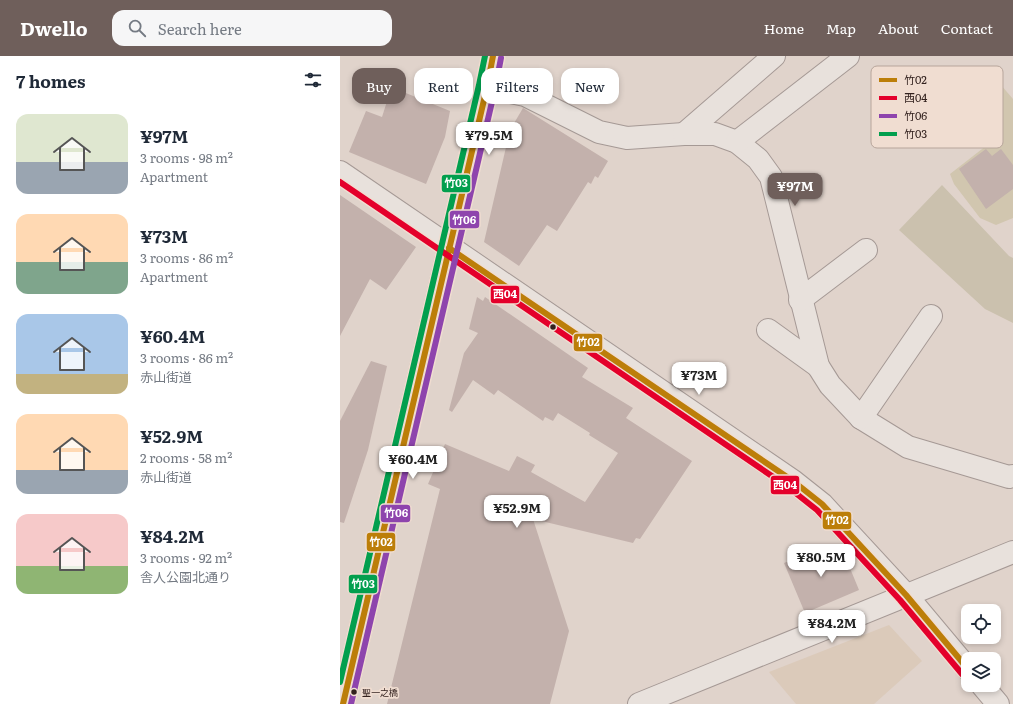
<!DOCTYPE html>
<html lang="en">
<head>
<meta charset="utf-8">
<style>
	body { margin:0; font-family:Literata,"Noto Sans JP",serif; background:#f6f6f7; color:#1f2937; height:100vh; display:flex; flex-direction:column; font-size:15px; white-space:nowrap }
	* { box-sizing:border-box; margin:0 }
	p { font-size:13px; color:#747a83 }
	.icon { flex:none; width:22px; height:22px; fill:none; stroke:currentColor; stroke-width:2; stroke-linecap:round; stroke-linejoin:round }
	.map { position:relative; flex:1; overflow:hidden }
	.sheet { display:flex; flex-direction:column; background:#fff; width:340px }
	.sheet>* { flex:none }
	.top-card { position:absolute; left:12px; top:12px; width:380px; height:36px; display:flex; gap:8px }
	.buttons { position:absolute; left:621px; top:548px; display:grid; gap:8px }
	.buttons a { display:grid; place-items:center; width:40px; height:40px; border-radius:8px; background:#fff; box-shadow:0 2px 6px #0003; font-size:20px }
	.price { position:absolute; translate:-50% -34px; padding:0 9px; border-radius:8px; background:#fff; color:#222; font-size:13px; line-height:26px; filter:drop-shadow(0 1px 2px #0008) }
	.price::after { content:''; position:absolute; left:50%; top:24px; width:12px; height:9px; margin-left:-6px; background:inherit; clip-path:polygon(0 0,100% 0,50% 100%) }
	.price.current { background:#6f5f5b; color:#fff }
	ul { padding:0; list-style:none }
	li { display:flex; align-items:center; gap:12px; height:100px; padding:0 16px }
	li span { display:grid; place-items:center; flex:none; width:112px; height:80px; border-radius:12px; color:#555 }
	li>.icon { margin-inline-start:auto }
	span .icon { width:48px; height:48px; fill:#fffc; stroke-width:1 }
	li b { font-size:17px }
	h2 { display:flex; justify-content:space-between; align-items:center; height:48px; padding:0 16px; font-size:17px }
	.tag { padding:0 14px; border-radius:12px; background:#fff; box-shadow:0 2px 6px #0003; font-size:14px; line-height:36px }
	.tag.current { background:#6f5f5b; color:#fff }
	header { display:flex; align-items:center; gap:24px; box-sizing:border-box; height:56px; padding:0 20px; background:#6f5f5b; color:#fff }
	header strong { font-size:19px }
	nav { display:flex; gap:22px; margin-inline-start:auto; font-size:14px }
	.search { width:280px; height:36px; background:#f6f6f7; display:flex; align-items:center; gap:10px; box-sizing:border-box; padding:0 14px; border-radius:12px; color:#747a83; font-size:15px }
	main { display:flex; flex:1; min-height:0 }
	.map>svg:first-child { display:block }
	.farmland { fill:#dbcaba }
	.green { fill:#d1c6af }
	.cemetery { fill:#cbc1ae }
	.building { fill:#c3b1ac }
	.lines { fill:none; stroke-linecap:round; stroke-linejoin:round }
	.minor-casing { stroke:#a59995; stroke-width:24 }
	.minor { stroke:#e8e1dc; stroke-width:22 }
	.bus-1-casing { stroke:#f0ddd1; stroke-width:9 }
	.bus-2-casing { stroke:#f0ddd1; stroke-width:9 }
	.bus-3-casing { stroke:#f0ddd1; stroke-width:9 }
	.bus-4-casing { stroke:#f0ddd1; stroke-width:9 }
	.bus-1 { stroke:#bc7e09; stroke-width:6 }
	.bus-2 { stroke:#e4002b; stroke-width:6 }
	.bus-3 { stroke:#8e44ad; stroke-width:6 }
	.bus-4 { stroke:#029f4e; stroke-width:6 }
	.bus-dot { fill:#32211e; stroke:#f0ddd1; stroke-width:1.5 }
	.labels { text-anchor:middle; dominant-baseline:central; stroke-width:3.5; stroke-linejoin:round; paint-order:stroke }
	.bus-label { font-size:9px; fill:#32211e; stroke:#f0ddd1; text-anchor:start }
	.key { fill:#f0ddd1; stroke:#b7a59b; stroke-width:1 }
	.key-label { font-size:11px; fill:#32211e }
	.line-badge { stroke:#f0ddd1; stroke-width:1.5 }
	.badge-label { font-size:11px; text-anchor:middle; font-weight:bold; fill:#fff }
</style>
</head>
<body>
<header>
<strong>Dwello</strong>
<div class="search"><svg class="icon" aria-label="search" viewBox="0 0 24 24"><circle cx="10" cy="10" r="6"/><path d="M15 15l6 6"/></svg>Search here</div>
<nav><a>Home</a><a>Map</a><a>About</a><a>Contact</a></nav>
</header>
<main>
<section class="sheet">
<h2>7 homes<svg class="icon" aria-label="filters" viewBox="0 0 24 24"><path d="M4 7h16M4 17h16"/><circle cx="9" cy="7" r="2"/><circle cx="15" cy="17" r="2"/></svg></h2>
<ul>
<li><span style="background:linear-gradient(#dfe7d0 60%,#9aa5b1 0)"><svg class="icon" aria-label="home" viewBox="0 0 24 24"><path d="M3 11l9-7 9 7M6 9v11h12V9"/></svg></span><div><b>¥97M</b><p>3 rooms · 98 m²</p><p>Apartment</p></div></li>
<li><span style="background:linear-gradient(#ffd9b3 60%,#7fa58c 0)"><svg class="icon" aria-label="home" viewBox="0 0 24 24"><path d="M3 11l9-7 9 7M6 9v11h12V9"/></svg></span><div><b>¥73M</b><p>3 rooms · 86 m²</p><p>Apartment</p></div></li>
<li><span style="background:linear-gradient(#a9c7e8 75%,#c2b280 0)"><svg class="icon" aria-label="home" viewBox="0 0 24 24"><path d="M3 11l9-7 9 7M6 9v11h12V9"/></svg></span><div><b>¥60.4M</b><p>3 rooms · 86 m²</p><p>赤山街道</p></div></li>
<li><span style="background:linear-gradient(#ffd9b3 70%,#9aa5b1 0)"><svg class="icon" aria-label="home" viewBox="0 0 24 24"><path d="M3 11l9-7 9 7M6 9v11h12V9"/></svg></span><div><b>¥52.9M</b><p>2 rooms · 58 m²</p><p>赤山街道</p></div></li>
<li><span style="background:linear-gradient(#f6c9c9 65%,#8fb573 0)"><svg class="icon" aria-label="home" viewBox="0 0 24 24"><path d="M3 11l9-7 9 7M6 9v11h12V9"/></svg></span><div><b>¥84.2M</b><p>3 rooms · 92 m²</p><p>舎人公園北通り</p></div></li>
</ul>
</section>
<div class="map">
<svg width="673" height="648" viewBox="0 0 673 648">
	<rect width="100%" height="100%" fill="#e0d3cb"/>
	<path class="farmland" d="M549 569 582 605 534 648H456L429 616Z"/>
	<path class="green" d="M648 14 673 43V162L656 169 640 162 614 128 610 118 651 86 642 73 645 54 636 22Z"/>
	<path class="cemetery" d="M602 129 669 200 673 202V267L645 253 559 174Z"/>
	<g class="building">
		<path d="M56 33 110 55 105 81 86 128 9 96 26 55 42 61 49 39 53 41Z"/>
		<path d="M183 52 268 105 258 122 255 120 251 128 248 126 217 175 207 169 179 210 144 186 170 74Z"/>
		<path d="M646 93 652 100 661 93 673 109V133L646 153 619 113Z"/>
		<path d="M0 139 76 191 46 234 30 223 0 280Z"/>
		<path d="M137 241 143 245 145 241 248 312 242 321 293 352 286 362 352 405 300 483 296 482 293 487 193 463 229 575 210 648H47L100 433 88 428 105 388 169 415 177 400 195 409 191 416 245 446 278 397 249 379 250 377 218 357 213 365 205 361 203 365 158 334 154 339 133 324 112 356 109 354 124 297 138 277 129 273Z"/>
		<path d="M31 305 47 310 28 394 4 467 0 466V365Z"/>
		<path d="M488 489 494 504 505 500 519 534 465 557 444 507Z"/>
	</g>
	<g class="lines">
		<defs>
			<g id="minor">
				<path d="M147 31 185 39 259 76 287 82 344 78H375L397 86 418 103 431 121 478 310 490 329 521 362 568 391 669 421 673 420"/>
				<path d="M344 78 434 0"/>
				<path d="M397 86 508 0"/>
				<path d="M0 116 453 425 482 448 566 539 628 613"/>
				<path d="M460 244 526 194"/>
				<path d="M428 274 478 310"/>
				<path d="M521 362 591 260"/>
				<path d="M642 629 658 648"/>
				<path d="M3 648 109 192 147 31 153 0"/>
				<path d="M299 648 673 496"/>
			</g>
		</defs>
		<use href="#minor" class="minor-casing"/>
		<use href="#minor" class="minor"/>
		<defs>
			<g id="bus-1">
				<path d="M109 192 453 425 482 448 566 539 628 613"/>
				<path d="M3 648 147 31 153 0"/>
			</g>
			<path id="bus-2" d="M0 126 448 431 477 454 560 544 622 618"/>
			<path id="bus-3" d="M11 648 155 33 161 2"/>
			<path id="bus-4" d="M0 626 139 29 145 0"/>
		</defs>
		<use href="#bus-1" class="bus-1-casing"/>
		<use href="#bus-2" class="bus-2-casing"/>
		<use href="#bus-3" class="bus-3-casing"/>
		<use href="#bus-4" class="bus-4-casing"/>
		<use href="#bus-1" class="bus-1"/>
		<use href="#bus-2" class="bus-2"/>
		<use href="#bus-3" class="bus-3"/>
		<use href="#bus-4" class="bus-4"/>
	</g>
	<g class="bus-dot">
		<circle cx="213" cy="271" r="3.5"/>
		<circle cx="14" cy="636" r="3.5"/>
	</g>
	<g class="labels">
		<g class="bus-label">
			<text x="22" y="636">聖一之橋</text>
		</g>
	</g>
	<rect x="531" y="10" width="132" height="82" rx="6" class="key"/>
	<rect x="539" y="22" width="18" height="4" fill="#bc7e09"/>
	<rect x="539" y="40" width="18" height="4" fill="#e4002b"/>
	<rect x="539" y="58" width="18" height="4" fill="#8e44ad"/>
	<rect x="539" y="76" width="18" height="4" fill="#029f4e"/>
	<g class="key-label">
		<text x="564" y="28">竹02</text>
		<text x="564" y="46">西04</text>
		<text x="564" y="64">竹06</text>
		<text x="564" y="82">竹03</text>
	</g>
	<g class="line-badge">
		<rect x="101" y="118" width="30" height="19" rx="4" fill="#029f4e"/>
		<rect x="109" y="154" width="31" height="19" rx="4" fill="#8e44ad"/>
		<rect x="150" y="229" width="30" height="19" rx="4" fill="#e4002b"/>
		<rect x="233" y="277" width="30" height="19" rx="4" fill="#bc7e09"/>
		<rect x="430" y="419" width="30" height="20" rx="4" fill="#e4002b"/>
		<rect x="40" y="448" width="31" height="19" rx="4" fill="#8e44ad"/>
		<rect x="482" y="455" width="30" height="19" rx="4" fill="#bc7e09"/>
		<rect x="26" y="476" width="30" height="20" rx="4" fill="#bc7e09"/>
		<rect x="8" y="518" width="30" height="20" rx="4" fill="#029f4e"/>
	</g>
	<g class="badge-label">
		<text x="116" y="131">竹03</text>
		<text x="124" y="168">竹06</text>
		<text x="165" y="242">西04</text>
		<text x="248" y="290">竹02</text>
		<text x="445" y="433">西04</text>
		<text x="56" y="461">竹06</text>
		<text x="497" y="468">竹02</text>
		<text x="41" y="490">竹02</text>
		<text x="23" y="532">竹03</text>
	</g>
</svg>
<div class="buttons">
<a><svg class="icon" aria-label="locate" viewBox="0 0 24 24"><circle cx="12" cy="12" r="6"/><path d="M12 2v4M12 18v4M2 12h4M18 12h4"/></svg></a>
<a><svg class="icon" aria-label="layers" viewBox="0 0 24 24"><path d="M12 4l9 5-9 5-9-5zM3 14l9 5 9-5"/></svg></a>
</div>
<b class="price" style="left:149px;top:100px">¥79.5M</b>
<b class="price current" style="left:455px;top:151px">¥97M</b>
<b class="price" style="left:359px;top:340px">¥73M</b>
<b class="price" style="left:73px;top:424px">¥60.4M</b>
<b class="price" style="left:177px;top:473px">¥52.9M</b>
<b class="price" style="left:481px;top:522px">¥80.5M</b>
<b class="price" style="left:492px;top:588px">¥84.2M</b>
<div class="top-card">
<a class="tag current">Buy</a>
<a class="tag">Rent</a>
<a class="tag">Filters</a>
<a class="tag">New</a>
</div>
</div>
</main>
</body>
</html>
